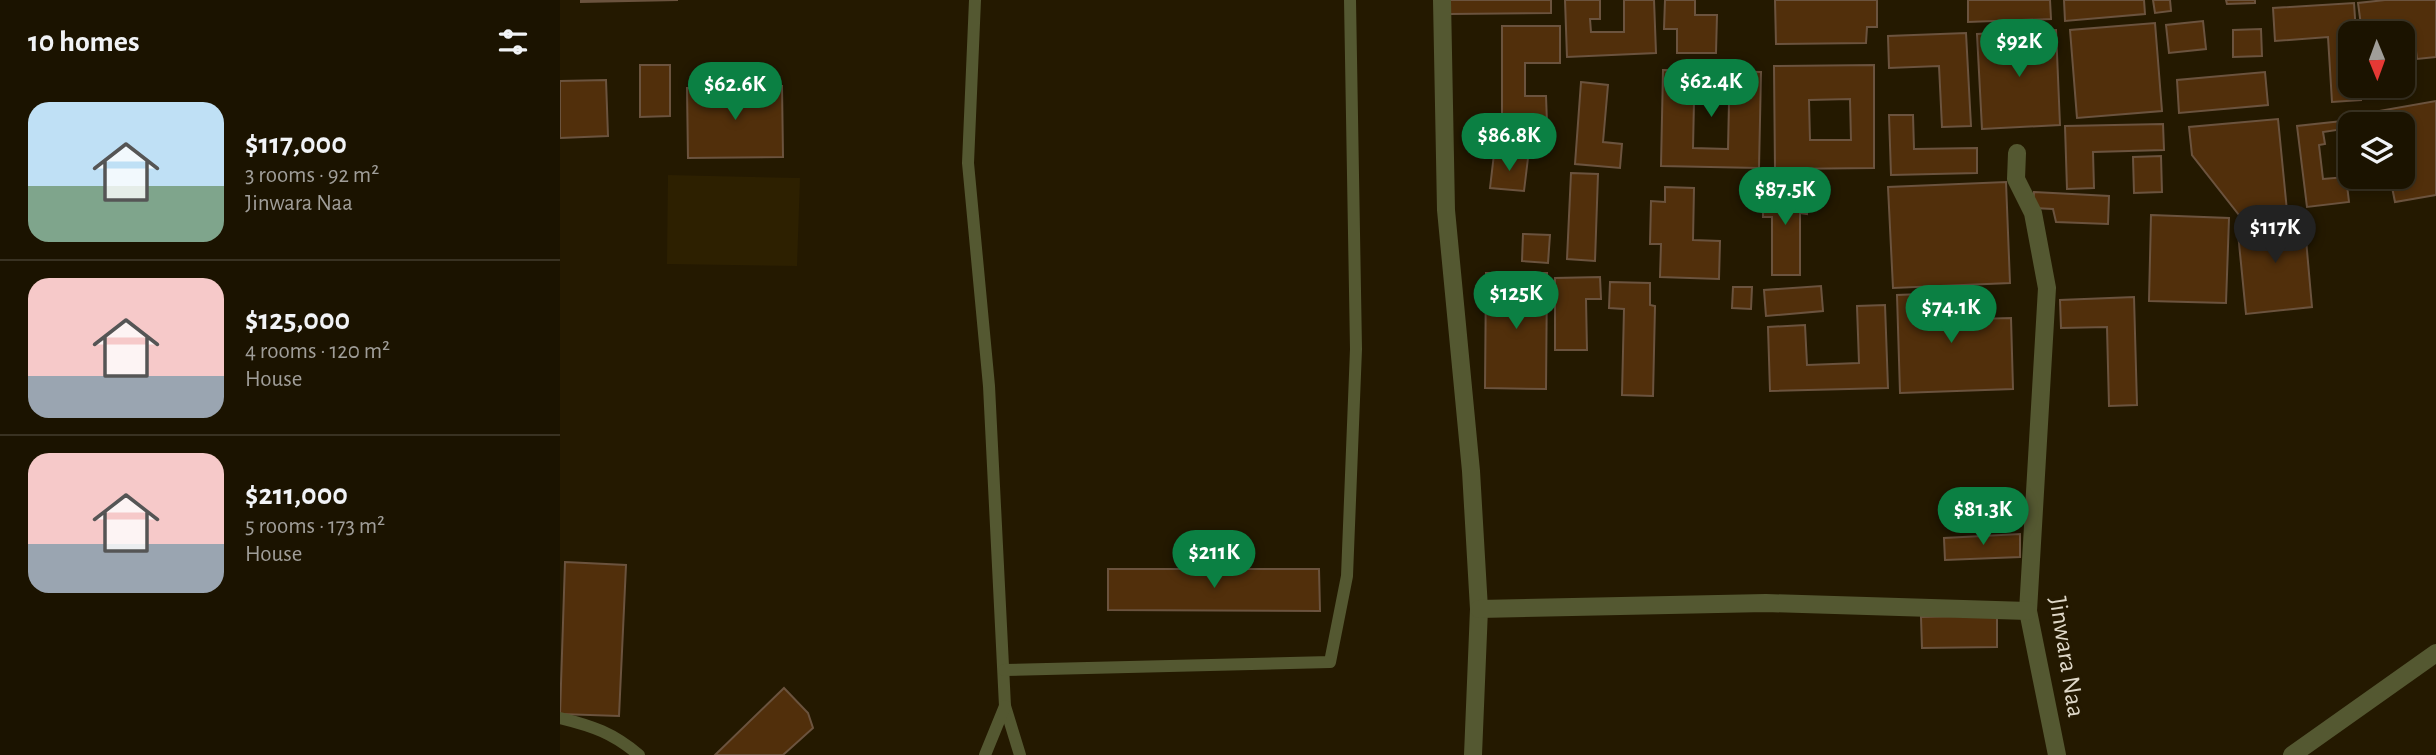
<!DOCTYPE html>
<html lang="en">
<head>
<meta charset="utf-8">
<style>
	body { margin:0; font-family:"Alegreya Sans",sans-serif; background:#28200f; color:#f1f3f6; height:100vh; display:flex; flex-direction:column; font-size:26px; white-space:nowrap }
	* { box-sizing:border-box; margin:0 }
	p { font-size:23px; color:#a09e99 }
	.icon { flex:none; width:38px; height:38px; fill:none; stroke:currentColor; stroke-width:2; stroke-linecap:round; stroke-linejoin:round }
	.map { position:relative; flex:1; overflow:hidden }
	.sheet { display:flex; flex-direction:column; background:#1b1300; width:560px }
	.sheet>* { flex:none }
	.needle { width:46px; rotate:179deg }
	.buttons { position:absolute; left:1778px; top:21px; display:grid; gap:14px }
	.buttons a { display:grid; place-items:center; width:77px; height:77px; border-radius:14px; background:#1b1300; box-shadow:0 4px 10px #0003,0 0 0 2px #393222; font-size:35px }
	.price { position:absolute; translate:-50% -60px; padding:0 16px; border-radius:24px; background:#0b8043; color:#fff; font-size:23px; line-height:46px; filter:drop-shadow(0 2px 4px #0008) }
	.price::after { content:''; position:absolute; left:50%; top:42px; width:21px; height:16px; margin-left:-10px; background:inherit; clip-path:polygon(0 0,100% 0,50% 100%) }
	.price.current { background:#222; color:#fff }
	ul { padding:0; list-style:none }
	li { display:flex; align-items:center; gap:21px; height:175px; padding:0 28px }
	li+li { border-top:2px solid #393222 }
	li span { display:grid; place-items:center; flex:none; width:196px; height:140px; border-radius:21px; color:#555 }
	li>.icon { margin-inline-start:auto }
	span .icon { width:84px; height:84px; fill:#fffc; stroke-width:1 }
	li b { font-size:30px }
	h2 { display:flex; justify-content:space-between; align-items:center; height:84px; padding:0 28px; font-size:30px }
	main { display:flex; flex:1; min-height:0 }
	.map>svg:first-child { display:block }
	.built { fill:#2d2000 }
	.building { fill:#512f0b; stroke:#6b533e; stroke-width:2; fill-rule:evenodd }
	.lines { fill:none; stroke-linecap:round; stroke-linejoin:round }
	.service { stroke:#545831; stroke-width:12 }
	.minor { stroke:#545831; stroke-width:18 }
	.tertiary { stroke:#545831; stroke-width:18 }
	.labels { text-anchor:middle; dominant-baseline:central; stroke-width:6; stroke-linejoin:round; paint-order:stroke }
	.street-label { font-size:26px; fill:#dfd8c8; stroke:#241900 }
</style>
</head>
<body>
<main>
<section class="sheet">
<h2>10 homes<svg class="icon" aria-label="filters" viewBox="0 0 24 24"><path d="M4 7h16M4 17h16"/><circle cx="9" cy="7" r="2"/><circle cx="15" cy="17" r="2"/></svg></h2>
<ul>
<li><span style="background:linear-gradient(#bfe0f5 60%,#7fa58c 0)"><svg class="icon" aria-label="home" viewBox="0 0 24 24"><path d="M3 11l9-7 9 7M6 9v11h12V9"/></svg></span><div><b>$117,000</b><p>3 rooms · 92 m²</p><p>Jinwara Naa</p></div></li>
<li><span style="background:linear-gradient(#f6c9c9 70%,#9aa5b1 0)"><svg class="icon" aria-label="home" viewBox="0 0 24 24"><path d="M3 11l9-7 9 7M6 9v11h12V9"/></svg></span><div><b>$125,000</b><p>4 rooms · 120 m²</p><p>House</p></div></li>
<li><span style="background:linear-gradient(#f6c9c9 65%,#9aa5b1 0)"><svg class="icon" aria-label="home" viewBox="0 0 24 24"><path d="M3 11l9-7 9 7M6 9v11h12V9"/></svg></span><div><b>$211,000</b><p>5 rooms · 173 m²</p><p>House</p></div></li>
</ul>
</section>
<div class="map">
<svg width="1876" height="755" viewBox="0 0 1876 755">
	<rect width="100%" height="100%" fill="#241900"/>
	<path class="built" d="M108 175 240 178 237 266 107 264Z"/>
	<g class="building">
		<path d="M21 0H118L21 2Z"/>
		<path d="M889 0H991V13L890 14Z"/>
		<path d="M1005 0H1040V19H1030L1031 32H1064V0H1094L1096 53 1007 57Z"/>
		<path d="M1105 0H1135V15H1157L1156 53H1117V29H1104Z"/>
		<path d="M1215 0H1317V27H1307L1306 43 1216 44Z"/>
		<path d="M1408 0H1490L1491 19 1408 22Z"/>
		<path d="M1504 0H1584L1585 14 1505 21Z"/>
		<path d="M1593 0H1610L1611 11 1595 13Z"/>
		<path d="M1666 0H1695V3L1667 4Z"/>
		<path d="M1825 0H1876V57L1857 59 1854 34 1802 33 1798 3Z"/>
		<path d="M1794 3 1796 33H1790V86H1800L1801 100 1772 102 1768 37 1715 41 1713 8Z"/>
		<path d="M1643 21 1646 49 1609 53 1606 25Z"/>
		<path d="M1595 23 1602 111 1517 118 1510 30Z"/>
		<path d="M942 26H1000V63H965V96H986L987 123H942Z"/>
		<path d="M1701 29 1702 56 1673 57V30Z"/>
		<path d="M1496 30 1500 125 1422 129 1417 34Z"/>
		<path d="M1406 33 1411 126 1382 127 1379 66 1329 68 1328 36Z"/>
		<path d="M80 65H110V116L80 117Z"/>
		<path d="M1314 65V168L1215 169 1214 66ZM1290 99 1291 140H1250L1249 100Z"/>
		<path d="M1103 70 1201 72 1199 168 1101 166ZM1134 101 1169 102 1168 149 1133 148Z"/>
		<path d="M1705 72 1708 105 1619 113 1617 80Z"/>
		<path d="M46 80 48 136 0 138V81Z"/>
		<path d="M1021 82 1048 85 1043 142 1062 144 1060 168 1015 164Z"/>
		<path d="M222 86 223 157 128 158 127 88Z"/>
		<path d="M1876 101V195L1835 202 1830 177H1843V124H1822L1819 111Z"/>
		<path d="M1329 115H1353L1354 149 1417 148V173L1331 175Z"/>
		<path d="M1718 119 1727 211 1679 215 1632 155 1629 127Z"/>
		<path d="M1800 119V124H1790V128L1763 132 1765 144 1759 145 1763 179 1786 177 1789 202 1747 207 1737 126Z"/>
		<path d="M1603 124 1604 150 1533 152 1534 188 1507 189 1505 126Z"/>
		<path d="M934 154 968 158 964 191 930 188Z"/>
		<path d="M1601 156 1602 192 1574 193 1573 157Z"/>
		<path d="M1011 173 1038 174 1035 261 1007 259Z"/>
		<path d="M1446 182 1450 283 1333 288 1328 187Z"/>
		<path d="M1105 187 1134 188 1133 240 1160 241 1159 279 1100 277 1101 244H1090L1091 201 1105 202Z"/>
		<path d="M1203 187 1248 188 1247 214 1240 213V275H1212V217H1203Z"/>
		<path d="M1474 192 1549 196 1548 224 1496 222 1493 209 1473 208Z"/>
		<path d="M1591 215 1669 218 1666 303 1589 301Z"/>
		<path d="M1744 217 1752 307 1686 314 1677 223Z"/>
		<path d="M963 234 990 235 988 263 962 261Z"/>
		<path d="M926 273H987L986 389 925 388Z"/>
		<path d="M1040 277 1041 299H1026L1027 350H995V278Z"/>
		<path d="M1050 282 1090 283V305L1095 306 1093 396 1062 395 1064 309 1049 308Z"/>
		<path d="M1261 286 1263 311 1206 316 1204 290Z"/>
		<path d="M1173 287H1192L1191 309 1172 308Z"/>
		<path d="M1414 292 1415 319 1451 318 1453 389 1340 393 1337 295Z"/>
		<path d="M1574 297 1577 405 1549 406 1547 327 1501 328 1500 300Z"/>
		<path d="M1325 305 1328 388 1210 391 1208 327 1245 325 1247 365 1299 363 1297 306Z"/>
		<path d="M1460 534V557L1385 560 1384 538Z"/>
		<path d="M5 562 66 565 59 716 0 714Z"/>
		<path d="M548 569H759L760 611 548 610Z"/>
		<path d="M1437 615V647L1362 648 1361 617Z"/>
		<path d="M224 688 248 713 253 728 223 755H155Z"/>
	</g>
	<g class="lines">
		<g class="service">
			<path d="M415 0 408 163 429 386 445 706 460 755"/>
			<path d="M444 670 770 662 787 576 796 349 790 0"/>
			<path d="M0 718C33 726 53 733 79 755"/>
			<path d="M425 755 445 706"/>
		</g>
		<g class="minor">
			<path d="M882 0 886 210 911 471 919 609 913 755"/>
			<path d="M1457 153 1456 179 1473 213 1487 288 1468 611 1497 755"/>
			<path d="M919 609 1206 603 1468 611"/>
		</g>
		<path class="tertiary" d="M1732 755 1876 653"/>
	</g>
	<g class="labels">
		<g class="street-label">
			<text transform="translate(1507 657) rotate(81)">Jinwara Naa</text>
		</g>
	</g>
</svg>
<div class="buttons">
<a><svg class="needle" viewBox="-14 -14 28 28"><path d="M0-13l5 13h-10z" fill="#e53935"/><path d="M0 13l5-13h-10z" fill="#a09e99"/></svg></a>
<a><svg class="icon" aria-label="layers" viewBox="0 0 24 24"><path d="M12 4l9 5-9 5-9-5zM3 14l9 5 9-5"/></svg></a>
</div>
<b class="price" style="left:1459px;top:79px">$92K</b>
<b class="price" style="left:1151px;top:119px">$62.4K</b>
<b class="price" style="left:175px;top:122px">$62.6K</b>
<b class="price" style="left:949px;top:173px">$86.8K</b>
<b class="price" style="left:1225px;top:227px">$87.5K</b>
<b class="price current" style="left:1715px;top:265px">$117K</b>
<b class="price" style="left:956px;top:331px">$125K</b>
<b class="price" style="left:1391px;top:345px">$74.1K</b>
<b class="price" style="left:1423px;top:547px">$81.3K</b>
<b class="price" style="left:654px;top:590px">$211K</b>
</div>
</main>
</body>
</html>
